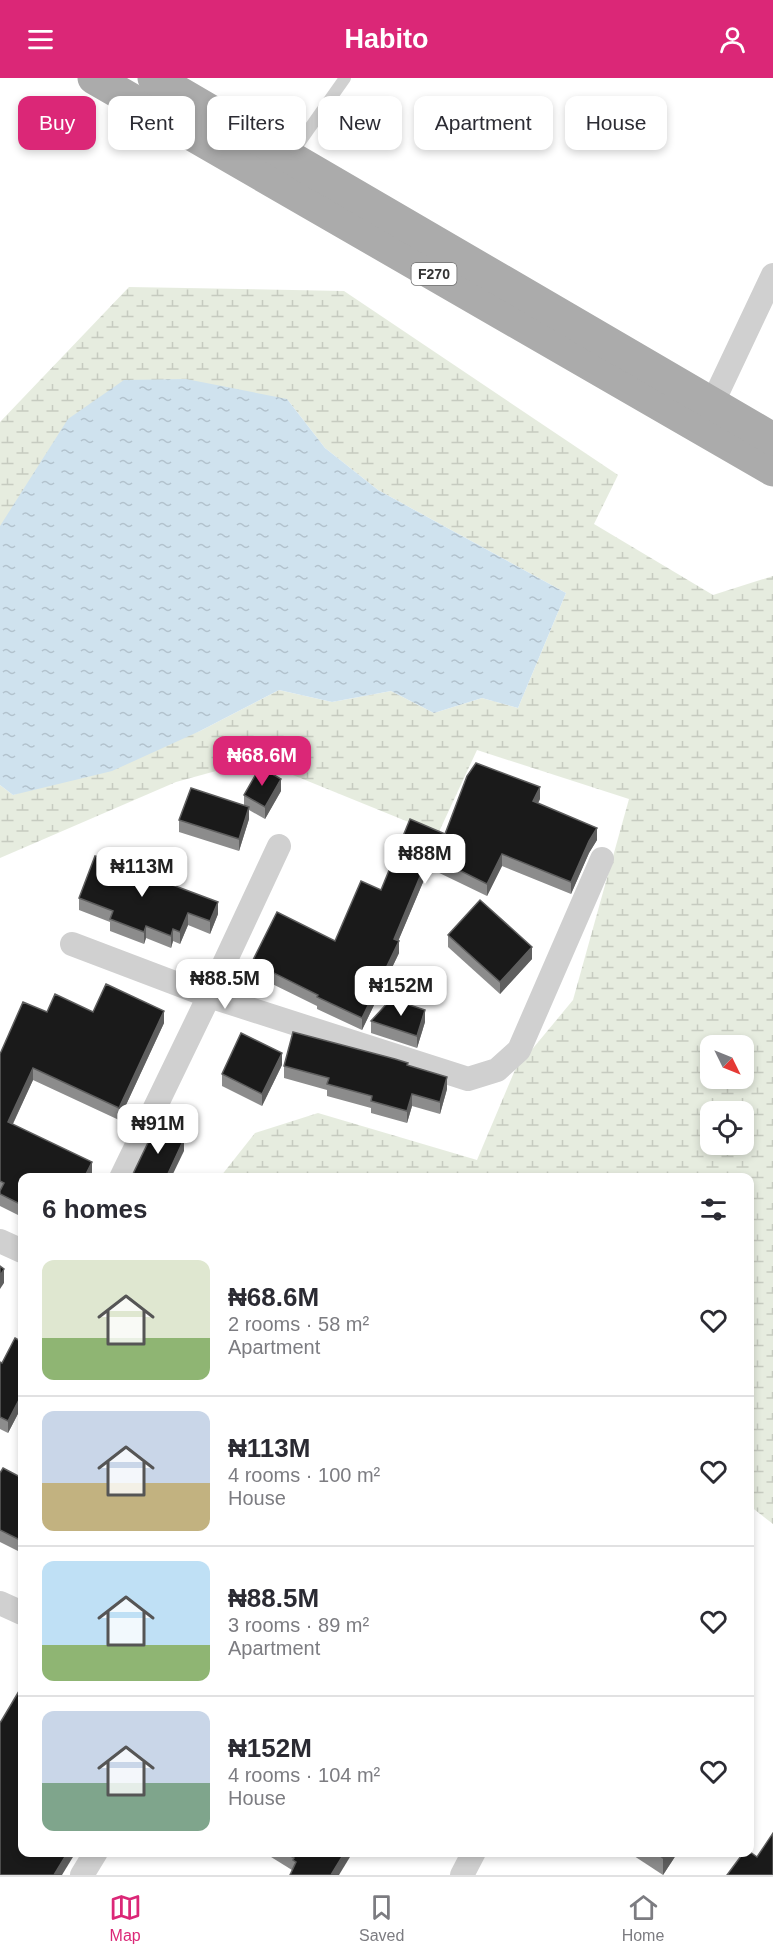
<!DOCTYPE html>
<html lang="en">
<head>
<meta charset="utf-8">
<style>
	body { margin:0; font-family:Arial,sans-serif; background:#f7f7f7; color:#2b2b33; height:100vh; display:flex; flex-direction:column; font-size:22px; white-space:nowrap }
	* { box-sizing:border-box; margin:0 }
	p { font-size:20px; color:#7c7c81 }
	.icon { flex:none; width:33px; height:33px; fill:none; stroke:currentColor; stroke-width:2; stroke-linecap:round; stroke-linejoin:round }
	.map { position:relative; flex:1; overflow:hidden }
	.details { position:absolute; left:18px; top:1095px; width:736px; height:684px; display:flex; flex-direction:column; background:#fff; border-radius:12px; box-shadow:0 3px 9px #0003 }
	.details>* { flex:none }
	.guide { position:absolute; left:18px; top:18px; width:738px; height:54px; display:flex; gap:12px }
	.needle { width:39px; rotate:133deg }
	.tools { position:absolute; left:700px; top:957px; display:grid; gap:12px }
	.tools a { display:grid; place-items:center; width:54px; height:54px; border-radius:12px; background:#fff; box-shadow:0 3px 9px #0003; font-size:30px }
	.price { position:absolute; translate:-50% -51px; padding:0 14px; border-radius:12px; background:#fff; color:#222; font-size:20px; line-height:39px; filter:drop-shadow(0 2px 3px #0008) }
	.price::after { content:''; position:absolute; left:50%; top:36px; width:18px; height:14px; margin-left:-9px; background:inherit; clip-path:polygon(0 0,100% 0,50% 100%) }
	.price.on { background:#db2777; color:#fff }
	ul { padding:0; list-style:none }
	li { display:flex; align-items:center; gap:18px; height:150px; padding:0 24px }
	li+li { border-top:2px solid #e1e1e2 }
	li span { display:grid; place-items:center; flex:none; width:168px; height:120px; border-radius:12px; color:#555 }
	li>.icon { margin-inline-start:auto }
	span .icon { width:72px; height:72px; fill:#fffc; stroke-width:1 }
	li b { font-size:26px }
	h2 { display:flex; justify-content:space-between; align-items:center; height:72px; padding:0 24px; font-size:26px }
	.tag { padding:0 21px; border-radius:12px; background:#fff; box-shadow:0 3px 9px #0003; font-size:21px; line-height:54px }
	.tag.on { background:#db2777; color:#fff }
	header { display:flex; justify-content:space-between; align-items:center; height:78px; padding:0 24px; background:#db2777; color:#fff; font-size:27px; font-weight:600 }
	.menu { display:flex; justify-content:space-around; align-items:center; height:84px; border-top:2px solid #e1e1e2; background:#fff; font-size:16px; color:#7c7c81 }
	.menu a { display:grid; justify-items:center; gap:3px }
	.menu .on { color:#db2777 }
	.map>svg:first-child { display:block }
	.wetland { fill:url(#wetland-marsh); fill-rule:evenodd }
	.water { fill:url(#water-ripples) }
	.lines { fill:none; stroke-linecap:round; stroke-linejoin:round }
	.service { stroke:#d0d0d0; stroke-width:12 }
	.minor { stroke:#d0d0d0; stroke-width:24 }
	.primary { stroke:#ababab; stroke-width:33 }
	.wall { fill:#8c8c8c }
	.shaded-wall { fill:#5f5f5f }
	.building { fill:#1a1a1a; stroke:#5f5f5f; stroke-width:1.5 }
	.labels { text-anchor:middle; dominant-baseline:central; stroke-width:6; stroke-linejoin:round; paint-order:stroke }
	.shield { fill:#fff; stroke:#707070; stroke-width:1.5 }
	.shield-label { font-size:14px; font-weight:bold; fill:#333 }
</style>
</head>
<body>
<header><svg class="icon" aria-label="menu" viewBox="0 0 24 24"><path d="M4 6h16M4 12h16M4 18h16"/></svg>Habito<svg class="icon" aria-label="person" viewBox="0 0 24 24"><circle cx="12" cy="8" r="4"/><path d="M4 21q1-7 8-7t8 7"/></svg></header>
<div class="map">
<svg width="773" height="1797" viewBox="0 0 773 1797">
	<defs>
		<pattern id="wetland-marsh" width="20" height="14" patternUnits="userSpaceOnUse" patternTransform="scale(1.5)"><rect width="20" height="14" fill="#e6ecdf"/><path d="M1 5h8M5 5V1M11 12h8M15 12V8" fill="none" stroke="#c6cbc0"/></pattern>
		<pattern id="water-ripples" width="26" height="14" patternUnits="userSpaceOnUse" patternTransform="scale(1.5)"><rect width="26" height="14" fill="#cfe2ee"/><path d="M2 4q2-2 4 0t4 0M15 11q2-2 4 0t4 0" fill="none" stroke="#b2c2cd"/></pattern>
	</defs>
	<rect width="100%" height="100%" fill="#fff"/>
	<path class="wetland" d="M129 209 344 213 618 397 594 446 713 517 773 498V1446L750 1428V1100L221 1098 255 1055 318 1035 477 1082 515 992 573 922 629 721 477 672 438 756 256 682 176 704 0 780V707L13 717 200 653 279 612 332 624 391 613 434 635 482 620 518 630 566 515 378 412 325 370 287 321 0 448V344ZM711 968H744V1000H711ZM711 1034H744V1066H711Z"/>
	<path class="water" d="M186 301 287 321 325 370 378 412 566 515 518 630 482 620 434 635 391 613 332 624 279 612 200 653 112 693 13 717 0 707V448L68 341 124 302Z"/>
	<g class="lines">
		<path class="service" d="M290 78 345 0"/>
		<g class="minor">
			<path d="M712 326 773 197"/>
			<path d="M72 866 209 918 279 768"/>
			<path d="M121 1100 209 918 468 1001 497 992 519 972 602 781"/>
			<path d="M0 1163 22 1173"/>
			<path d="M0 1525 22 1535"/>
			<path d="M82 1797 96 1774"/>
			<path d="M462 1797 474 1774"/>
		</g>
		<g class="primary">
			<path d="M94 0 773 392"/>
			<path d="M154 0 773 361"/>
		</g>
	</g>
	<g class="wall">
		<path d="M281 713 265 741 249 732V741L239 773 179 754V742L244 728V717Z"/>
		<path d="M540 721 538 725 597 762 589 775 571 816 502 788 487 818 429 790 398 863 399 875 362 952 317 931V928L252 896V884L335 863 381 812 445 756Z"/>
		<path d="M79 820 218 836 210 856 188 847 180 866 173 863 171 870 146 860 144 866 110 853V844L79 832Z"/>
		<path d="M448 857 532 881 500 916 448 869Z"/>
		<path d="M47 934H93L164 945 119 1042 33 1002 13 1046 92 1096 22 1100V1139L0 1128V976Z"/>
		<path d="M371 943 425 944 417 970 371 955Z"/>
		<path d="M282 987 262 1028 222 1008V996Z"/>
		<path d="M284 988H408L447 1011 440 1036 412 1028 407 1045 371 1035V1030L327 1018V1012L284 1000Z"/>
		<path d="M22 1264V1328L8 1355 0 1351V1284L2 1285Z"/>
		<path d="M0 1395 22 1400V1475L0 1464Z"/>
		<path d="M263 1774H353L292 1792Z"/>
		<path d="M628 1774H678L663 1797Z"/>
	</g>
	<g class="shaded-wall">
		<path d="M281 701V713L265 741V729Z"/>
		<path d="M540 709V721L533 735V723Z"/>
		<path d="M249 729V741L239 773V761Z"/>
		<path d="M597 750V762L589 775 571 816V804L589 763Z"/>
		<path d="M502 776V788L487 818V806Z"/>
		<path d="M429 777V790L394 873V861Z"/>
		<path d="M218 824V836L210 856V843Z"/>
		<path d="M188 835V847L180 866V854Z"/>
		<path d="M146 848V860L144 866V854Z"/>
		<path d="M173 851V863L171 870V858Z"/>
		<path d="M399 863V875L362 952V940Z"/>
		<path d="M532 869V881L500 916V904Z"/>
		<path d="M425 932V944L417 970V958Z"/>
		<path d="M164 933V945L119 1042V1030Z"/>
		<path d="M282 975V987L262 1028V1016Z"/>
		<path d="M33 990V1002L8 1056V1044Z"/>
		<path d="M447 999V1011L440 1036V1024Z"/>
		<path d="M412 1016V1028L407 1045V1033Z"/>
		<path d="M184 1061V1073L171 1100H166Z"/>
		<path d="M92 1084V1096L90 1100H84Z"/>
		<path d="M4 1191V1205L0 1211V1198Z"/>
		<path d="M22 1316V1328L8 1355V1343Z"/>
		<path d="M68 1774H76L62 1797H54Z"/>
		<path d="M345 1774H353L339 1797H331Z"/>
		<path d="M667 1774H678L663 1797V1780Z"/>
	</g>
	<g class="building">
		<path d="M476 685 540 709 533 723 597 750 589 763 571 804 502 776 487 806 429 777 394 861 399 863 362 940 317 919 318 917 252 884 277 834 335 863 361 803 381 812 410 741 445 756 467 698Z"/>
		<path d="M260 689 281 701 265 729 244 717Z"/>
		<path d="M191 710 249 729 239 761 179 742Z"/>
		<path d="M95 778 218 824 210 843 188 835 180 854 173 851 171 858 146 848 144 854 110 841 113 833 79 820Z"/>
		<path d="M480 822 532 869 500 904 448 857Z"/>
		<path d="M106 906 164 933 119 1030 33 990 8 1044 92 1084 84 1100H22V1127L0 1116V1113L4 1105 0 1103V976L23 924 47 934 55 916 93 934Z"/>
		<path d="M391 921 425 932 417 958 371 943Z"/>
		<path d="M293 954 395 981 408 985 407 987 447 999 440 1024 412 1016 407 1033 371 1023 372 1018 327 1006 329 1000 284 988Z"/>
		<path d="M241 955 282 975 262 1016 222 996Z"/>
		<path d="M156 1048 184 1061 166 1100H131Z"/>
		<path d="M0 1188 4 1191 0 1198Z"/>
		<path d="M15 1260 22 1264V1316L8 1343 0 1339V1284L2 1285Z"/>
		<path d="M3 1390 22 1400V1463L0 1452V1395Z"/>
		<path d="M22 1608V1774H68L54 1797H0V1645Z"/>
		<path d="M773 1755V1797H727L744 1774H750L757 1779Z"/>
		<path d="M284 1774H345L331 1797H290L296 1784 293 1782 294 1780Z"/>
		<path d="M655 1774H667L663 1780Z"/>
	</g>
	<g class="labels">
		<rect class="shield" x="411.5" y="185" width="45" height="22" rx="4.5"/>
		<g class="shield-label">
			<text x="434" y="196">F270</text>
		</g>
	</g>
</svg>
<div class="tools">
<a><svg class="needle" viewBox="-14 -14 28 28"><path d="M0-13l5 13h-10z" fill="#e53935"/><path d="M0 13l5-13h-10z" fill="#7c7c81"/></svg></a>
<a><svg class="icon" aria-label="locate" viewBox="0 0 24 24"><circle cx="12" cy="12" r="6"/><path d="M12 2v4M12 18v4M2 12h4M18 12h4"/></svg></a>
</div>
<b class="price on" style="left:262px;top:709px">₦68.6M</b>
<b class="price" style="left:425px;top:807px">₦88M</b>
<b class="price" style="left:142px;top:820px">₦113M</b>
<b class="price" style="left:225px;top:932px">₦88.5M</b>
<b class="price" style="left:401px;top:939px">₦152M</b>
<b class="price" style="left:158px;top:1077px">₦91M</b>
<div class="guide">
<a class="tag on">Buy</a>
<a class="tag">Rent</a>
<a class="tag">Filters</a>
<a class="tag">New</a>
<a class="tag">Apartment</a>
<a class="tag">House</a>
</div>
<section class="details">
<h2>6 homes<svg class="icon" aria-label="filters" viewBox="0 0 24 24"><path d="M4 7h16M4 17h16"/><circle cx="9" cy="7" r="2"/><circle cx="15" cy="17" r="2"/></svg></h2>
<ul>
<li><span style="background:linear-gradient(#dfe7d0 65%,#8fb573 0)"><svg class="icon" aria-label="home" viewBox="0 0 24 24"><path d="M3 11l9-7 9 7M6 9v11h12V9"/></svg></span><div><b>₦68.6M</b><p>2 rooms · 58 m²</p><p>Apartment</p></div><svg class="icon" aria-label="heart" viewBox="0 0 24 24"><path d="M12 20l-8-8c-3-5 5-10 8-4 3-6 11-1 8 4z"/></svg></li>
<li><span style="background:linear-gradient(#c9d6e8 60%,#c2b280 0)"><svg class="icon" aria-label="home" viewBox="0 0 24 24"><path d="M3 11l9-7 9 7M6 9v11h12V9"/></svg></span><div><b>₦113M</b><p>4 rooms · 100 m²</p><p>House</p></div><svg class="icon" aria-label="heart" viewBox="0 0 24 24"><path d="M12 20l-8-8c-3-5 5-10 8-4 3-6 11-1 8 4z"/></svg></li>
<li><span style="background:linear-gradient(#bfe0f5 70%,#8fb573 0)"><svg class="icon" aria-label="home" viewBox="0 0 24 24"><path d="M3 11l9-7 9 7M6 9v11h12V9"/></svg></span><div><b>₦88.5M</b><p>3 rooms · 89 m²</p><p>Apartment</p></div><svg class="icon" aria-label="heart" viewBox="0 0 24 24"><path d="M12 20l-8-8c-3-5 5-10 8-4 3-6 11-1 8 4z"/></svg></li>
<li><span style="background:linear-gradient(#c9d6e8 60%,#7fa58c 0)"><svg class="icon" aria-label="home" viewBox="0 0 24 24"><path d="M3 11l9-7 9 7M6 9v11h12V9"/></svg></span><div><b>₦152M</b><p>4 rooms · 104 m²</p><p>House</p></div><svg class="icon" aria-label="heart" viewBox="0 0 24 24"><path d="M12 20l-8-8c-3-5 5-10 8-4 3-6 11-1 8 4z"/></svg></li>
</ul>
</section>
</div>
<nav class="menu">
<a class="on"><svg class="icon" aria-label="map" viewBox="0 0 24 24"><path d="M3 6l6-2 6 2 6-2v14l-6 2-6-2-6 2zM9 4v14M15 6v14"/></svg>Map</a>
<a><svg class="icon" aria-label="saved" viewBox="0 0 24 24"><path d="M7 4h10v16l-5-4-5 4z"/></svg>Saved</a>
<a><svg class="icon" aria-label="home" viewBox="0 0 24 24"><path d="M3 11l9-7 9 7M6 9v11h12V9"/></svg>Home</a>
</nav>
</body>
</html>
